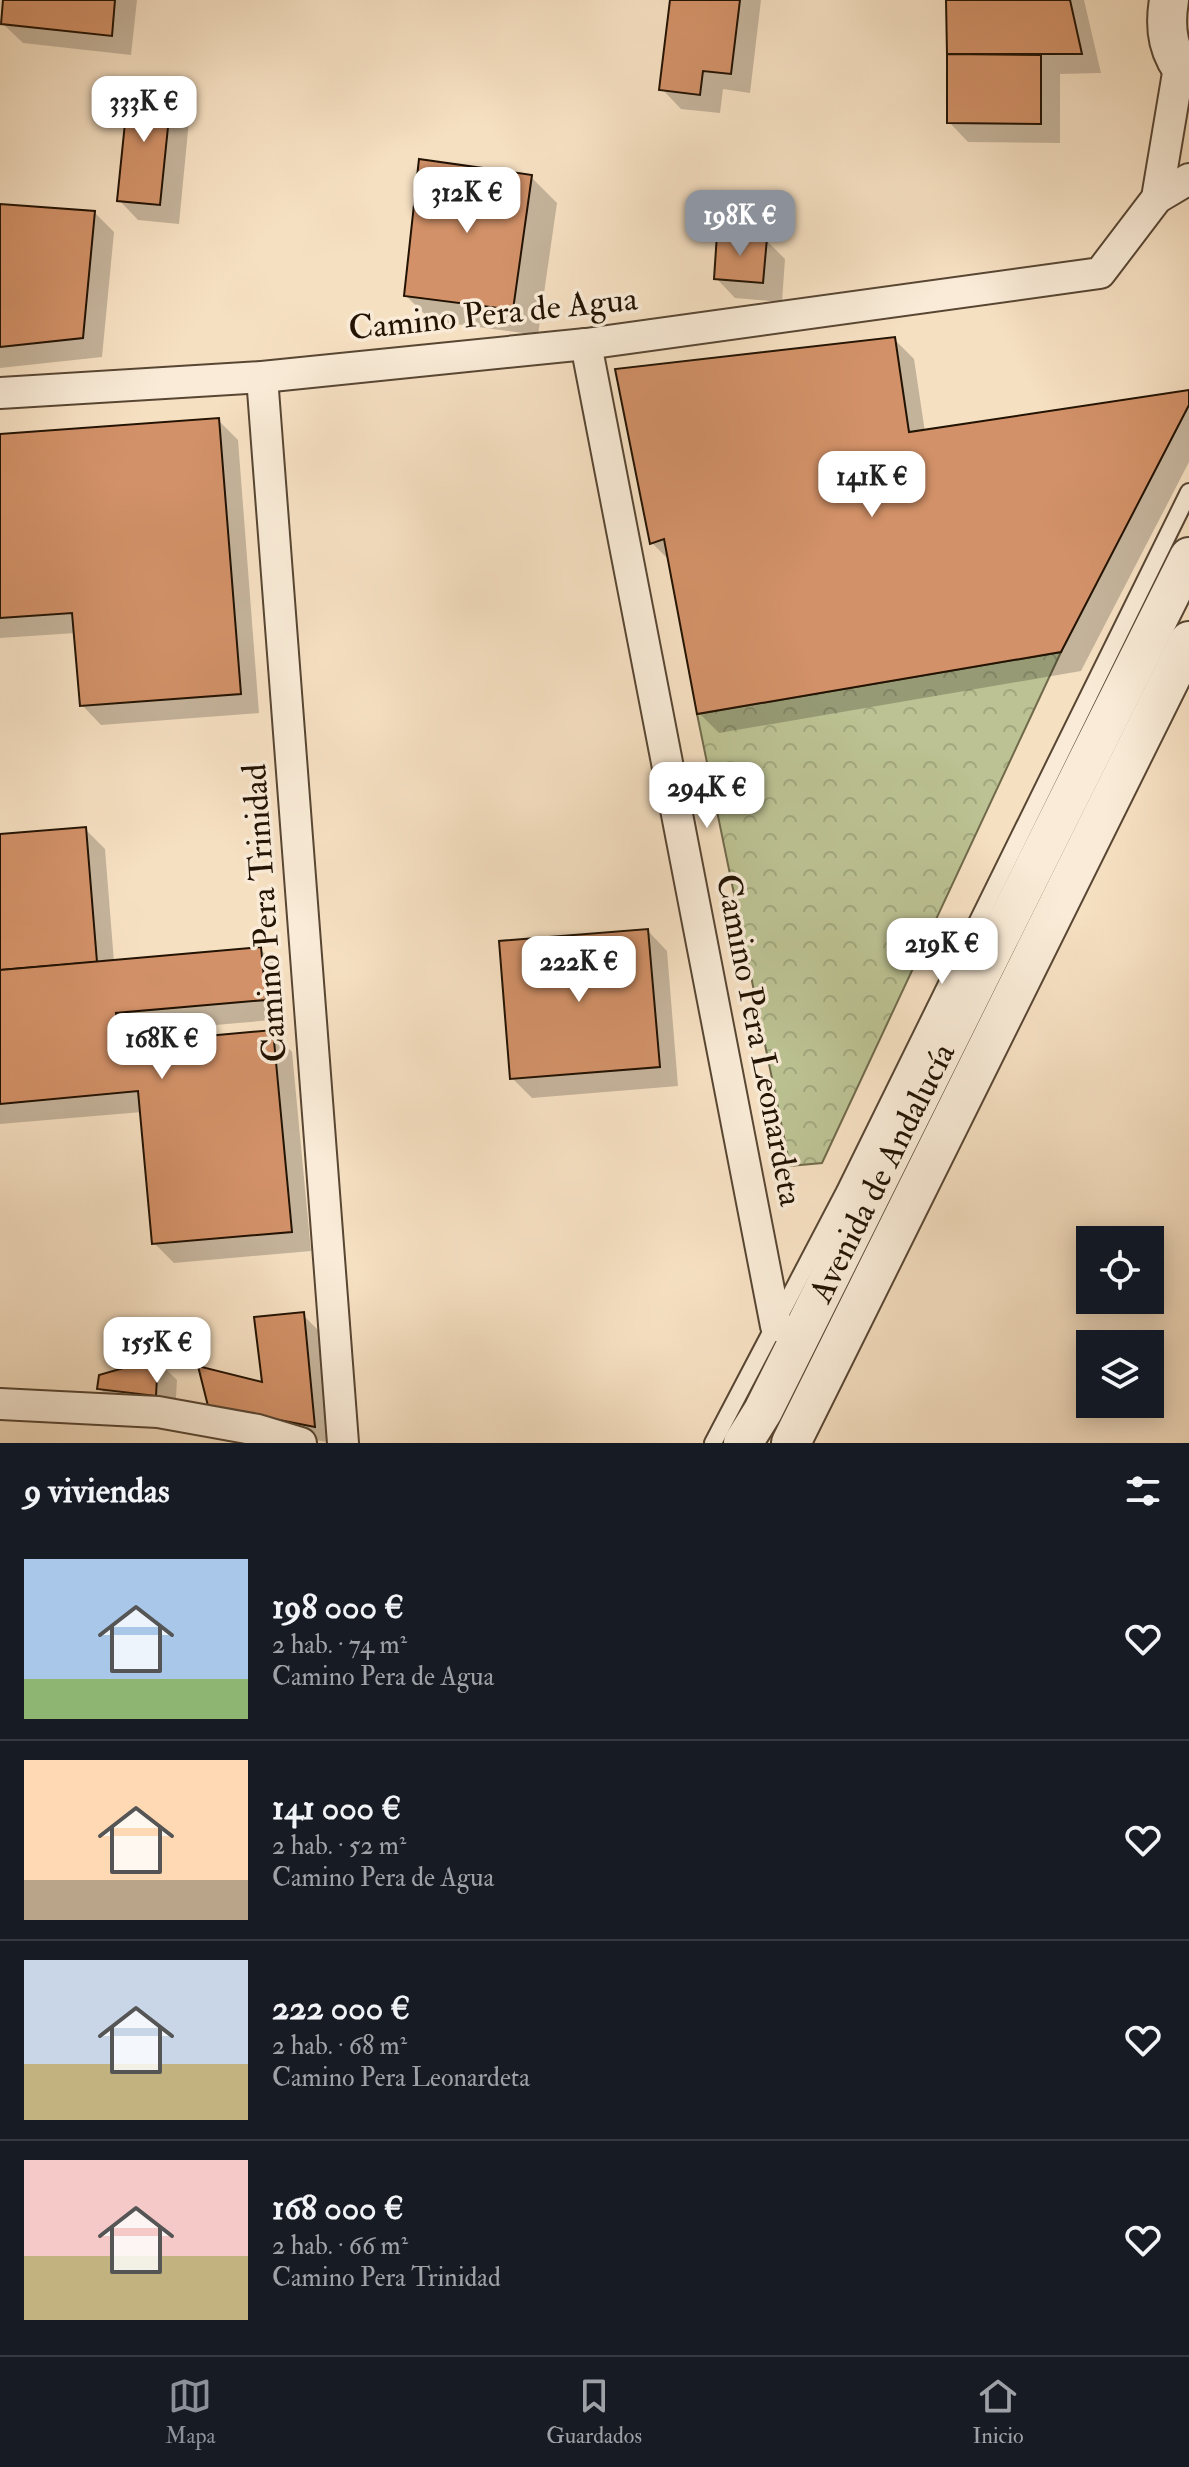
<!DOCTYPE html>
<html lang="es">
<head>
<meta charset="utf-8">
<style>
	body { margin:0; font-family:"IM FELL Double Pica",serif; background:#242831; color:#f1f3f6; height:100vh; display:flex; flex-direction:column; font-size:30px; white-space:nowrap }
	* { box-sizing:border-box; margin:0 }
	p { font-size:26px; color:#9ea1a6 }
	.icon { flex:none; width:44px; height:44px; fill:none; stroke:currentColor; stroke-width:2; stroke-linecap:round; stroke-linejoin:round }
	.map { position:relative; height:1443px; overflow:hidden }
	.drawer { display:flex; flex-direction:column; background:#171b24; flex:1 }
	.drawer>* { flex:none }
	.tools { position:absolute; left:1076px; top:1226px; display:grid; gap:16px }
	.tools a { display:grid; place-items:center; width:88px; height:88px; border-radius:0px; background:#171b24; box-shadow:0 4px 20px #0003; font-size:40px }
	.price { position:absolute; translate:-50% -68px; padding:0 18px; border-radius:16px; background:#fff; color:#222; font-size:26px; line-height:52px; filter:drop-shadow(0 2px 4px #0008) }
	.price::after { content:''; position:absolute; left:50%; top:48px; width:24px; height:18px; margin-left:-12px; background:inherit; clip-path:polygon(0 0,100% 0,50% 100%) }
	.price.selected { background:#8c9099; color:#fff }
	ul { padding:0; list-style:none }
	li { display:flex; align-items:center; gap:24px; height:200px; padding:0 24px }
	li+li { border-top:2px solid #363941 }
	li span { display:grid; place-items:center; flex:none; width:224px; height:160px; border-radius:0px; color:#555 }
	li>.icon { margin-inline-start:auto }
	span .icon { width:96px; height:96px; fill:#fffc; stroke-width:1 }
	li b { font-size:34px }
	h2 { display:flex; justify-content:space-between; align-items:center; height:96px; padding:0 24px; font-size:34px }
	.tab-bar { display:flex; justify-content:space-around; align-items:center; height:112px; border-top:2px solid #363941; background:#171b24; font-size:22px; color:#9ea1a6 }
	.tab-bar a { display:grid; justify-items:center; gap:4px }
	.tab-bar .selected { color:#8c9099 }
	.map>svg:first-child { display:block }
	.forest { fill:url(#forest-crowns); stroke:#706a4b; stroke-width:2 }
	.shadow { fill:#0003 }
	.building { fill:#d29168; stroke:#231303; stroke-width:2 }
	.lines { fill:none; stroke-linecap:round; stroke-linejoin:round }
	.service-casing { stroke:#584633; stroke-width:20 }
	.minor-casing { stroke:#584633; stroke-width:34 }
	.tertiary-casing { stroke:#584633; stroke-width:42 }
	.service { stroke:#f9ebd7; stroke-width:16 }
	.minor { stroke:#f9ebd7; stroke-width:30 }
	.tertiary { stroke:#f9ebd7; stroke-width:38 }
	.labels { text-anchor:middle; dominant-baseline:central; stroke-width:7; stroke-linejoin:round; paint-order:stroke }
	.street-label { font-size:34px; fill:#231303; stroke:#f9ebd7 }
</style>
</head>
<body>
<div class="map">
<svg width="1189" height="1443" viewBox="0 0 1189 1443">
	<defs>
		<pattern id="forest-crowns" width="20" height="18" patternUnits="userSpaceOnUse" patternTransform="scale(2)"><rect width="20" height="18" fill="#bcc293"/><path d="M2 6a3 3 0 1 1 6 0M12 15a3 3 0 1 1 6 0" fill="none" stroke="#a1a67d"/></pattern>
	</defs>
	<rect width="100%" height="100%" fill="#f6e0c2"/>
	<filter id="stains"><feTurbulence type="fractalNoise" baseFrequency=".0025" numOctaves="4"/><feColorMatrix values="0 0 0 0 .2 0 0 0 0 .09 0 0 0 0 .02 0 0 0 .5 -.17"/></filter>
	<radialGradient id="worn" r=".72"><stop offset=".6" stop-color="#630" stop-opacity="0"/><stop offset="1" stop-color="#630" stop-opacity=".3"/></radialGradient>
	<path class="forest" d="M1061 652 822 1163 790 1166 697 714Z"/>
	<g class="shadow">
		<path d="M5 0H137L131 55 23 43 3 24Z"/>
		<path d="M672 0H761L750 93 723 89 720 113 681 109 662 89Z"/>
		<path d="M948 0H1084L1101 73 1060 74V143L968 142 949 122Z"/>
		<path d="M171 90 190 110 179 224 138 220 119 200Z"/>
		<path d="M531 177 557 203 538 335 432 321 406 296Z"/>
		<path d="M0 206 95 213 114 232 102 357 0 368Z"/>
		<path d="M766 240 785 259 782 302 735 298 716 278Z"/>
		<path d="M894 339 914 359 925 432 1189 392V462L1081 671 719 733 699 713 670 561 652 543Z"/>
		<path d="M218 420 238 440 259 713 101 725 82 705 76 633 0 638V436Z"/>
		<path d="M85 829 105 849 114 962 260 949 280 969 284 1019 134 1032 136 1045 273 1032 292 1052 311 1251 174 1263 154 1243 142 1112 0 1124V836Z"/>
		<path d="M648 931 667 951 678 1086 532 1098 512 1078Z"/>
		<path d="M303 1315 322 1334 333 1443 230 1425 265 1385Z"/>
		<path d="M157 1361 177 1380 175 1414 119 1408 99 1388Z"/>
	</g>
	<g class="building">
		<path d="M3 0H115L112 36 1 24Z"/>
		<path d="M670 0H740L731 74 703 71 700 95 659 90Z"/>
		<path d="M946 0H1070L1082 54H947Z"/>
		<path d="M947 54 1041 55V124L947 123Z"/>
		<path d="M129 84 172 88 160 205 117 201Z"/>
		<path d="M419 159 532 175 513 310 404 296Z"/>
		<path d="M0 204 95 211 83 338 0 347Z"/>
		<path d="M717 234 767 238 763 283 714 279Z"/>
		<path d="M895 337 909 432 1189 390V405L1061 652 697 714 664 539 650 544 615 369Z"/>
		<path d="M219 418 241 694 80 706 72 613 0 618V434Z"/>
		<path d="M86 827 97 962 0 970V834Z"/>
		<path d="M648 929 660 1067 510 1079 499 941Z"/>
		<path d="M261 947 266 1000 116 1013 119 1044 273 1030 292 1232 152 1244 138 1091 0 1104V970Z"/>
		<path d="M304 1312 315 1427 208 1406 198 1366 262 1382 254 1317Z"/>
		<path d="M158 1358 156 1396 97 1389 99 1375Z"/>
	</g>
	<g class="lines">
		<defs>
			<path id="service" d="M713 1443 845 1191 1189 492"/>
			<g id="minor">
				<path d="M1157 198 1189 179"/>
				<path d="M586 344 776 1326"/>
				<path d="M262 377 343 1443"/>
				<path d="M0 393 262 377 586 344 1100 273 1157 198 1179 67"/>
				<path d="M0 1404 158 1412 258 1430 301 1443"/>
			</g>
			<g id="tertiary">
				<path d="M1169 0C1164 30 1168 54 1189 78"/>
				<path id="s1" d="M743 1443 763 1411 1189 557"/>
				<path d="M791 1443 1189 641"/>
			</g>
		</defs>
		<use href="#service" class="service-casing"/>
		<use href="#minor" class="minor-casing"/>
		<use href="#tertiary" class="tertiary-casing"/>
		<use href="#service" class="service"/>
		<use href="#minor" class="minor"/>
		<use href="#tertiary" class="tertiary"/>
	</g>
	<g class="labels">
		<g class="street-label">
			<text transform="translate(493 314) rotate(-6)">Camino Pera de Agua</text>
			<text transform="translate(265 913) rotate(-94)">Camino Pera Trinidad</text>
			<text transform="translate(759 1040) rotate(79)">Camino Pera Leonardeta</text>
			<text stroke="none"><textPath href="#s1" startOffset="304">Avenida de Andalucía</textPath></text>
		</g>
	</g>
	<rect width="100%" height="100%" filter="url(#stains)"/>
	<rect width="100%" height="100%" fill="url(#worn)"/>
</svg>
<div class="tools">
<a><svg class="icon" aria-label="locate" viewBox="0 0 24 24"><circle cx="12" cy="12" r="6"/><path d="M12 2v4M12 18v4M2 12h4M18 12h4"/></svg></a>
<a><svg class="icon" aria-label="layers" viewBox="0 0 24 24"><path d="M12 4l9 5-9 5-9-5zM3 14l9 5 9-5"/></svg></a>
</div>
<b class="price" style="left:144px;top:144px">333K €</b>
<b class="price" style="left:467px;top:235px">312K €</b>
<b class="price selected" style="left:740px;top:258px">198K €</b>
<b class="price" style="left:872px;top:519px">141K €</b>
<b class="price" style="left:707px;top:830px">294K €</b>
<b class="price" style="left:942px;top:986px">219K €</b>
<b class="price" style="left:579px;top:1004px">222K €</b>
<b class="price" style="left:162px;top:1081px">168K €</b>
<b class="price" style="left:157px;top:1385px">155K €</b>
</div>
<section class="drawer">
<h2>9 viviendas<svg class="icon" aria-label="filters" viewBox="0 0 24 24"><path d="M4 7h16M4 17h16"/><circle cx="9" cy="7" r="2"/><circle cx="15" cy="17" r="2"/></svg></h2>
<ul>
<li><span style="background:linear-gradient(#a9c7e8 75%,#8fb573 0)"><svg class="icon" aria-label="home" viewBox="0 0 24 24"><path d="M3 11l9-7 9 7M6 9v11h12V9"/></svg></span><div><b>198 000 €</b><p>2 hab. · 74 m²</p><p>Camino Pera de Agua</p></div><svg class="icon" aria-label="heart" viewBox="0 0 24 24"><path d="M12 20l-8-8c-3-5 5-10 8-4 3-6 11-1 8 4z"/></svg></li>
<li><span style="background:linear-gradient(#ffd9b3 75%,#b9a48a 0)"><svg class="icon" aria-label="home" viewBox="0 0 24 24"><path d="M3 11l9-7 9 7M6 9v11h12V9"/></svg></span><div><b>141 000 €</b><p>2 hab. · 52 m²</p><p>Camino Pera de Agua</p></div><svg class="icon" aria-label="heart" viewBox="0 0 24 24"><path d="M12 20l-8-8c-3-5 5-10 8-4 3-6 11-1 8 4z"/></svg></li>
<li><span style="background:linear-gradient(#c9d6e8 65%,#c2b280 0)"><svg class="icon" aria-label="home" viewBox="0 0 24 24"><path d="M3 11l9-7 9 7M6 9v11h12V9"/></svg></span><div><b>222 000 €</b><p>2 hab. · 68 m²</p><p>Camino Pera Leonardeta</p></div><svg class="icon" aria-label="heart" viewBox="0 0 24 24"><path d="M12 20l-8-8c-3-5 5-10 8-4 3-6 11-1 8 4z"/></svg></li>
<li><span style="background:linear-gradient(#f6c9c9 60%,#c2b280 0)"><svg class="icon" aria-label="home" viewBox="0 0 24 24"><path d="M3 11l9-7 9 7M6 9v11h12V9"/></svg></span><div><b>168 000 €</b><p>2 hab. · 66 m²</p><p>Camino Pera Trinidad</p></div><svg class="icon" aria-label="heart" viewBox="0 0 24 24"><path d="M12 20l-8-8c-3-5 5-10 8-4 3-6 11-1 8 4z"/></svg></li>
</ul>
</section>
<nav class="tab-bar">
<a class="selected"><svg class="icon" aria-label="map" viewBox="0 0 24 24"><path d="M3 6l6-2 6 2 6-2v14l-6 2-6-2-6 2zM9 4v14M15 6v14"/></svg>Mapa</a>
<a><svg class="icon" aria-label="saved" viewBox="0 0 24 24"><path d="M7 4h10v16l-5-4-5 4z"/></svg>Guardados</a>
<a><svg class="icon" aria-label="home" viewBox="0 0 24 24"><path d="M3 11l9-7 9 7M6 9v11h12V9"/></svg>Inicio</a>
</nav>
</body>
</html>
